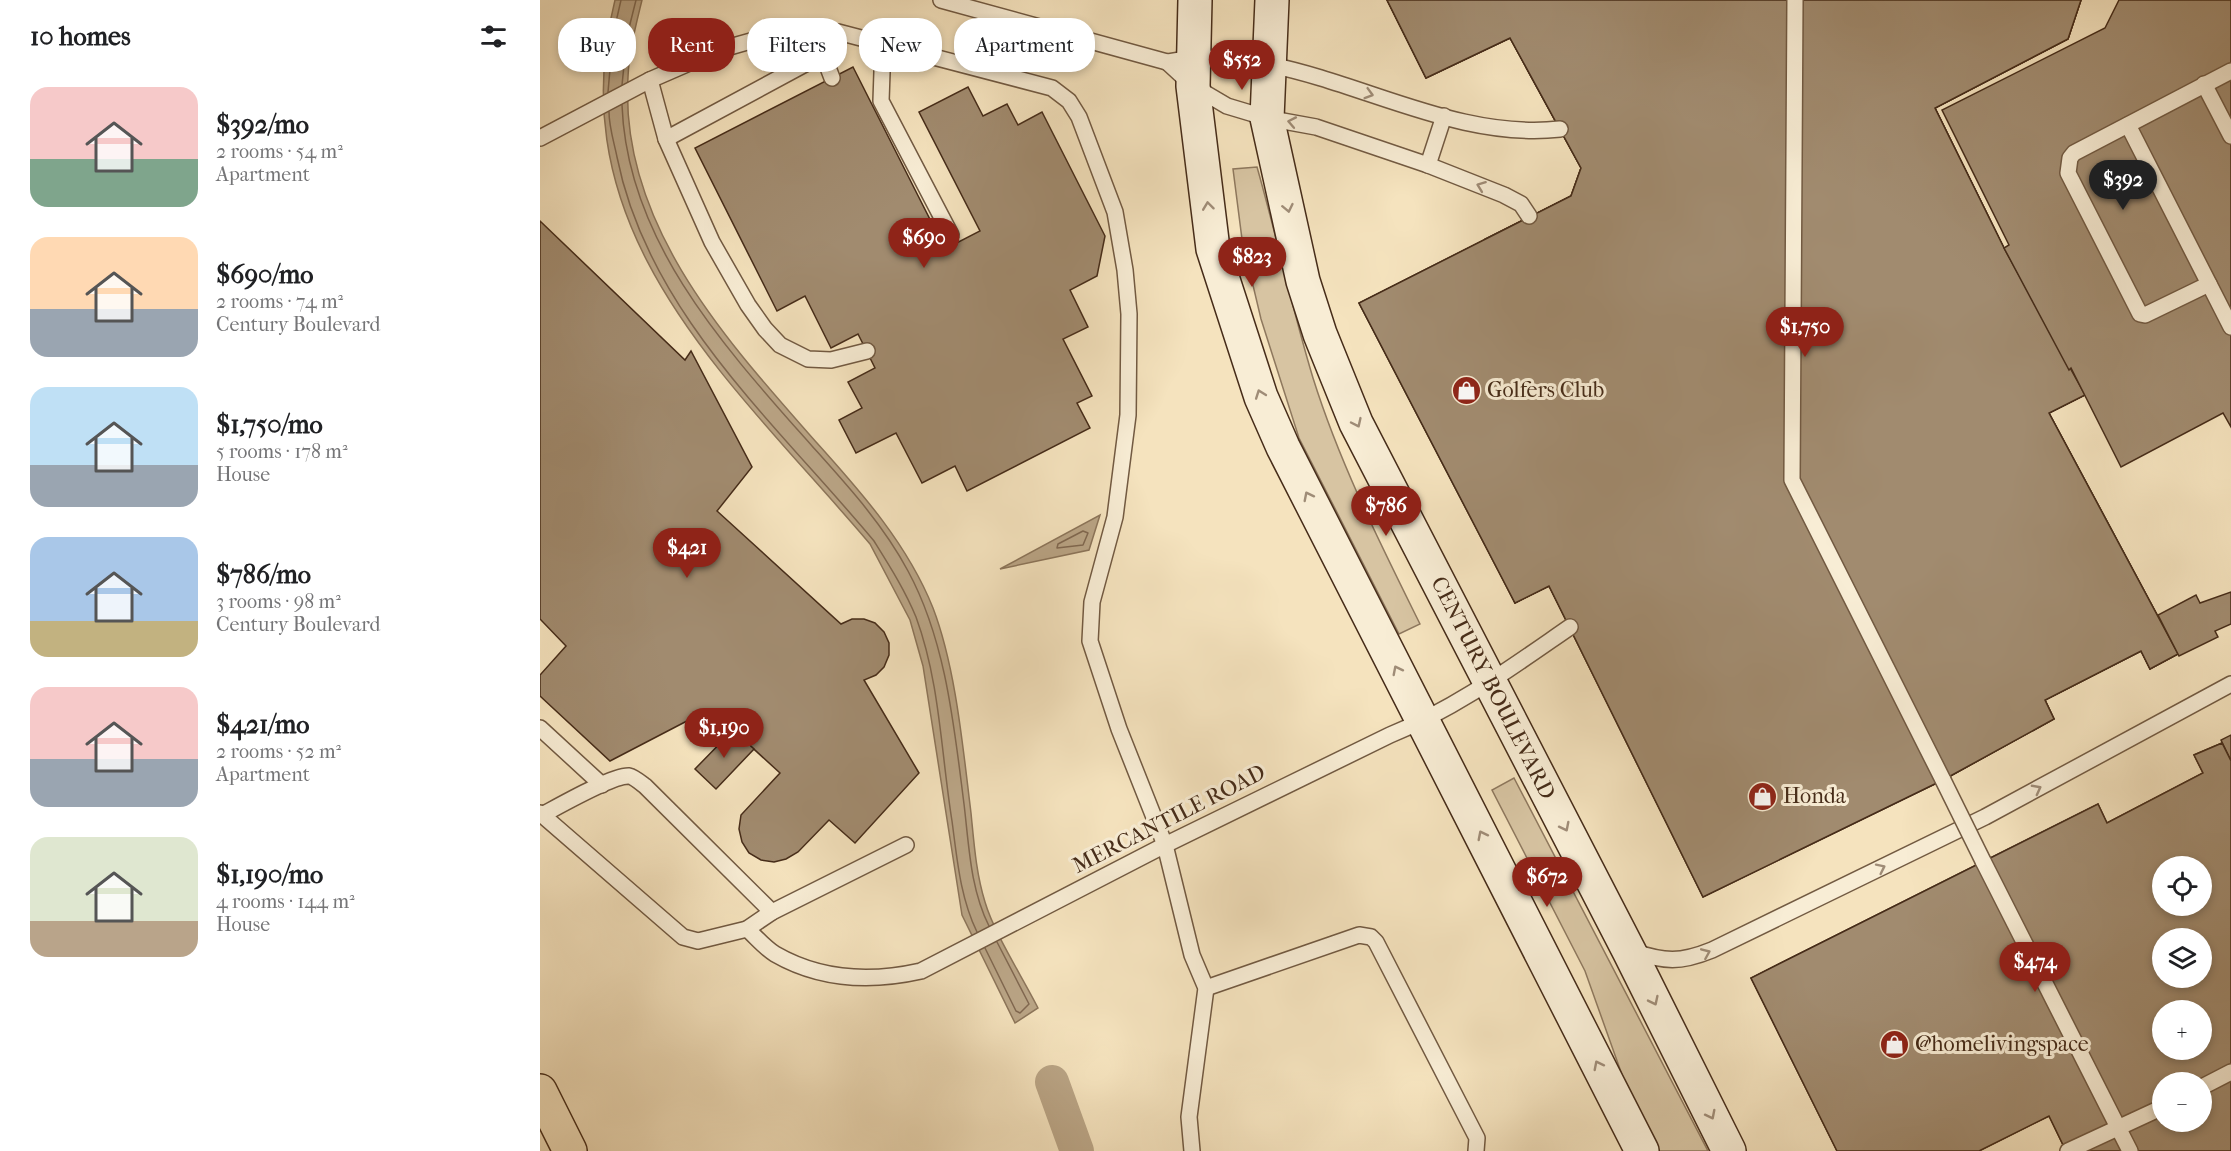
<!DOCTYPE html>
<html lang="en">
<head>
<meta charset="utf-8">
<style>
	body { margin:0; font-family:"IM FELL French Canon",serif; background:#f2f2f2; color:#202124; height:100vh; display:flex; flex-direction:column; font-size:22px; white-space:nowrap }
	* { box-sizing:border-box; margin:0 }
	p { font-size:20px; color:#757577 }
	.icon { flex:none; width:33px; height:33px; fill:none; stroke:currentColor; stroke-width:2; stroke-linecap:round; stroke-linejoin:round }
	.map { position:relative; flex:1; overflow:hidden }
	.drawer { display:flex; flex-direction:column; background:#fff; width:540px }
	.drawer>* { flex:none }
	.guide { position:absolute; left:18px; top:18px; width:570px; height:54px; display:flex; gap:12px }
	.tools { position:absolute; left:1612px; top:856px; display:grid; gap:12px }
	.tools a { display:grid; place-items:center; width:60px; height:60px; border-radius:50%; background:#fff; box-shadow:0 3px 9px #0003; font-size:30px }
	.price { position:absolute; translate:-50% -51px; padding:0 14px; border-radius:21px; background:#8f2418; color:#fff; font-size:20px; line-height:39px; filter:drop-shadow(0 2px 3px #0008) }
	.price::after { content:''; position:absolute; left:50%; top:36px; width:18px; height:14px; margin-left:-9px; background:inherit; clip-path:polygon(0 0,100% 0,50% 100%) }
	.price.on { background:#222; color:#fff }
	ul { padding:0; list-style:none }
	li { display:flex; align-items:center; gap:18px; height:150px; padding:0 30px }
	li span { display:grid; place-items:center; flex:none; width:168px; height:120px; border-radius:18px; color:#555 }
	li>.icon { margin-inline-start:auto }
	span .icon { width:72px; height:72px; fill:#fffc; stroke-width:1 }
	li b { font-size:26px }
	h2 { display:flex; justify-content:space-between; align-items:center; height:72px; padding:0 30px; font-size:26px }
	.chip { padding:0 21px; border-radius:24px; background:#fff; box-shadow:0 3px 9px #0003; font-size:21px; line-height:54px }
	.chip.on { background:#8f2418; color:#fff }
	main { display:flex; flex:1; min-height:0 }
	.map>svg:first-child { display:block }
	.green { fill:#d7c4a2; stroke:#8e785e; stroke-width:1.5 }
	.water { fill:#baa586; stroke:#8c755a; stroke-width:1.5 }
	.lines { fill:none; stroke-linecap:round; stroke-linejoin:round }
	.shore { stroke:#806850; stroke-width:1.5 }
	.canal { stroke:#baa586; stroke-width:34 }
	.building { fill:#a18b6f; stroke:#462c19; stroke-width:1.5; fill-rule:evenodd }
	.lane-casing { stroke:#725a42; stroke-width:18 }
	.secondary-casing { stroke:#462c19; stroke-width:36 }
	.highway-casing { stroke:#462c19; stroke-width:36 }
	.lane { stroke:#f8edd5; stroke-width:15 }
	.secondary { stroke:#f8edd5; stroke-width:33 }
	.highway { stroke:#f5e3be; stroke-width:33 }
	.lane-bridge-casing { stroke:#725a42; stroke-width:18; stroke-linecap:butt }
	.lane-bridge { stroke:#f8edd5; stroke-width:15 }
	.oneway { stroke:#9f8c77 }
	.labels { text-anchor:middle; dominant-baseline:central; stroke-width:6; stroke-linejoin:round; paint-order:stroke }
	.poi-label { font-size:22px; fill:#462c19; stroke:#f8edd5; text-anchor:start }
	.street-label { font-size:22px; fill:#462c19; stroke:#f8edd5 }
</style>
</head>
<body>
<main>
<section class="drawer">
<h2>10 homes<svg class="icon" aria-label="filters" viewBox="0 0 24 24"><path d="M4 7h16M4 17h16"/><circle cx="9" cy="7" r="2"/><circle cx="15" cy="17" r="2"/></svg></h2>
<ul>
<li><span style="background:linear-gradient(#f6c9c9 60%,#7fa58c 0)"><svg class="icon" aria-label="home" viewBox="0 0 24 24"><path d="M3 11l9-7 9 7M6 9v11h12V9"/></svg></span><div><b>$392/mo</b><p>2 rooms · 54 m²</p><p>Apartment</p></div></li>
<li><span style="background:linear-gradient(#ffd9b3 60%,#9aa5b1 0)"><svg class="icon" aria-label="home" viewBox="0 0 24 24"><path d="M3 11l9-7 9 7M6 9v11h12V9"/></svg></span><div><b>$690/mo</b><p>2 rooms · 74 m²</p><p>Century Boulevard</p></div></li>
<li><span style="background:linear-gradient(#bfe0f5 65%,#9aa5b1 0)"><svg class="icon" aria-label="home" viewBox="0 0 24 24"><path d="M3 11l9-7 9 7M6 9v11h12V9"/></svg></span><div><b>$1,750/mo</b><p>5 rooms · 178 m²</p><p>House</p></div></li>
<li><span style="background:linear-gradient(#a9c7e8 70%,#c2b280 0)"><svg class="icon" aria-label="home" viewBox="0 0 24 24"><path d="M3 11l9-7 9 7M6 9v11h12V9"/></svg></span><div><b>$786/mo</b><p>3 rooms · 98 m²</p><p>Century Boulevard</p></div></li>
<li><span style="background:linear-gradient(#f6c9c9 60%,#9aa5b1 0)"><svg class="icon" aria-label="home" viewBox="0 0 24 24"><path d="M3 11l9-7 9 7M6 9v11h12V9"/></svg></span><div><b>$421/mo</b><p>2 rooms · 52 m²</p><p>Apartment</p></div></li>
<li><span style="background:linear-gradient(#dfe7d0 70%,#b9a48a 0)"><svg class="icon" aria-label="home" viewBox="0 0 24 24"><path d="M3 11l9-7 9 7M6 9v11h12V9"/></svg></span><div><b>$1,190/mo</b><p>4 rooms · 144 m²</p><p>House</p></div></li>
</ul>
</section>
<div class="map">
<svg width="1691" height="1151" viewBox="0 0 1691 1151">
	<rect width="100%" height="100%" fill="#f5e3be"/>
	<filter id="stains"><feTurbulence type="fractalNoise" baseFrequency=".00333" numOctaves="4"/><feColorMatrix values="0 0 0 0 .2 0 0 0 0 .09 0 0 0 0 .02 0 0 0 .5 -.17"/></filter>
	<radialGradient id="worn" r=".72"><stop offset=".6" stop-color="#630" stop-opacity="0"/><stop offset="1" stop-color="#630" stop-opacity=".3"/></radialGradient>
	<g class="green">
		<path d="M717 167C737 237 752 309 773 378 800 464 840 543 880 624L859 634 759 438 721 319 702 239 693 169Z"/>
		<path d="M974 778 1168 1151H1115L1096 1114 1045 971 952 790Z"/>
	</g>
	<g class="water">
		<path d="M75 0H102C96 25 89 51 88 77 79 224 187 341 277 443 322 493 368 545 393 608 416 668 423 749 431 813 434 843 436 873 445 902 454 933 483 978 498 1008L475 1023 422 915 383 666 370 620 330 544C193 382 16 235 75 0Z"/>
		<path d="M560 515 549 550 460 569Z"/>
	</g>
	<g class="lines">
		<g class="shore">
			<path d="M82 85 87 36 96 0"/>
			<path d="M68 92 73 35 81 0"/>
			<path d="M82 105C87 242 186 349 272 446 307 485 343 524 368 571 406 641 414 726 424 804 429 845 430 888 449 926"/>
			<path d="M69 112C69 127 74 142 77 157 108 313 236 423 334 541 349 565 365 590 376 617 400 682 401 753 412 821 417 858 420 897 437 932"/>
			<path d="M543 531 548 533 543 545 517 548 518 544Z"/>
			<path d="M445 948 476 1011 480 1013 489 1004 457 942"/>
		</g>
		<path class="canal" d="M512 1082 537 1151"/>
	</g>
	<g class="building">
		<path d="M847 0H1541L1528 39 1395 108 1464 248 1545 395 1509 413 1638 654 1610 669 1601 651 1505 700 1514 719 1403 780 1163 897 1009 586 975 603 819 303 1031 196 1041 168 970 38 886 78Z"/>
		<path d="M847 0H1541L1528 39 1395 108 1464 248 1545 395 1509 413 1638 654 1610 669 1601 651 1505 700 1514 719 1403 780 1351 804 1237 581 1053 674 1009 586 975 603 951 554 1065 497 945 239 1031 196 1041 168 970 38 886 78Z"/>
		<path d="M847 0H1541L1528 39 1395 108 1464 248 1545 395 1509 413 1638 654 1610 669 1601 651 1505 700 1514 719 1403 780 1163 897 1009 586 975 603 819 303 1031 196 1041 168 970 38 886 78Z"/>
		<path d="M1579 0H1691V427L1683 413 1581 467 1531 368 1529 370 1464 248 1469 245 1402 110 1565 28Z"/>
		<path d="M313 67 405 249 440 231 379 112 428 87 443 116 467 104 478 125 502 112 565 236 557 276 530 290 548 327 523 339 552 396 537 403 550 428 427 491 415 466 382 483 356 433 316 453 299 420 322 408 308 382 335 368 318 334 291 348 265 296 237 311 155 148Z"/>
		<path d="M0 221 145 360 151 351 212 467 177 511 301 624 312 619H324L335 623 344 632 349 643V655L344 667 336 675 324 680 379 773 315 843 289 820 258 852 246 859 234 862 221 860 209 853 202 842 199 829 201 815 240 773 170 709 70 761 0 696V675L26 646 0 619Z"/>
		<path d="M1691 592V624L1675 631 1678 637 1639 656 1618 615 1656 595 1660 603Z"/>
		<path d="M193 730 214 749 176 789 155 769Z"/>
		<path d="M1691 735V761L1681 740Z"/>
		<path d="M1682 743 1691 761V1151H1526L1509 1116 1439 1151H1297L1211 978 1558 804 1567 823 1663 773 1654 755ZM1623 867H1662V906H1623ZM1623 939H1662V978H1623ZM1623 1011H1662V1050H1623ZM1623 1083H1662V1122H1623Z"/>
		<path d="M1682 743 1691 761V1151H1526L1509 1116 1439 1151H1297L1211 978 1558 804 1567 823 1663 773 1654 755ZM1623 867H1662V906H1623ZM1623 939H1662V978H1623ZM1623 1011H1662V1050H1623ZM1623 1083H1662V1122H1623Z"/>
	</g>
	<g class="lines">
		<defs>
			<g id="lane">
				<path d="M401 0 627 62C761 37 886 144 1020 129"/>
				<path d="M1255 0 1252 480 1403 780"/>
				<path d="M343 43 341 101 411 235"/>
				<path d="M627 62 653 86 687 106 727 118 776 127 888 165 964 195 981 204 989 216"/>
				<path d="M110 80 126 139 172 242 208 305 225 329 240 345 268 359 291 360 327 351"/>
				<path d="M1664 84 1691 136"/>
				<path d="M1588 125 1691 327"/>
				<path d="M0 138 110 80 179 50 232 35 298 32 512 88 529 101 539 117 575 212 585 270 589 314 588 415 575 517 552 602 550 641 579 729 625 845 652 955 666 988 649 1117 652 1151"/>
				<path d="M126 139 280 56 284 57 292 78"/>
				<path d="M888 165 904 116"/>
				<path d="M1669 284 1605 315 1600 314 1528 173 1530 158 1534 153 1691 71"/>
				<path d="M0 728 62 785"/>
				<path d="M0 813 143 937 158 941 207 929 232 912 366 845"/>
				<path d="M2 815C19 806 73 775 89 776 94 777 101 783 105 786L232 912"/>
				<path d="M1443 861 1590 1151"/>
				<path d="M207 929C216 937 225 948 235 954 280 980 332 982 381 971L625 845 850 735C915 709 972 667 1030 627"/>
				<path d="M1092 951C1125 962 1140 963 1172 950L1445 817 1691 684"/>
				<path d="M666 988 819 935 831 937 836 942 937 1138 936 1151"/>
				<path d="M1662 1087 1691 1072"/>
				<path d="M1528 1151 1623 1107"/>
			</g>
			<g id="secondary">
				<path d="M655 0 653 86 673 249 721 397 743 447 1102 1151"/>
				<path d="M732 0 727 118 763 281 780 334 816 423 1089 951 1189 1151"/>
			</g>
			<path id="highway" d="M0 1091 30 1151"/>
		</defs>
		<use href="#lane" class="lane-casing"/>
		<use href="#secondary" class="secondary-casing"/>
		<use href="#highway" class="highway-casing"/>
		<use href="#lane" class="lane"/>
		<use href="#secondary" class="secondary"/>
		<use href="#highway" class="highway"/>
		<defs>
			<path id="lane-bridge" d="M1403 780 1443 861"/>
		</defs>
		<use href="#lane-bridge" class="lane-bridge-casing"/>
		<use href="#lane-bridge" class="lane-bridge"/>
	</g>
	<defs><path id="oneway-chevron" d="M-2-3.5L2.5 0L-2 3.5" fill="none" stroke-width="1.6" stroke-linecap="round" stroke-linejoin="round" transform="scale(1.5)"/></defs>
	<g class="oneway">
		<use href="#oneway-chevron" transform="translate(829 94) rotate(16)"/>
		<use href="#oneway-chevron" transform="translate(752 122) rotate(-169)"/>
		<use href="#oneway-chevron" transform="translate(941 186) rotate(-159)"/>
		<use href="#oneway-chevron" transform="translate(668 206) rotate(-97)"/>
		<use href="#oneway-chevron" transform="translate(748 208) rotate(78)"/>
		<use href="#oneway-chevron" transform="translate(720 394) rotate(-110)"/>
		<use href="#oneway-chevron" transform="translate(817 423) rotate(65)"/>
		<use href="#oneway-chevron" transform="translate(768 496) rotate(-117)"/>
		<use href="#oneway-chevron" transform="translate(857 670) rotate(-117)"/>
		<use href="#oneway-chevron" transform="translate(1497 789) rotate(-28)"/>
		<use href="#oneway-chevron" transform="translate(1025 827) rotate(63)"/>
		<use href="#oneway-chevron" transform="translate(942 835) rotate(-117)"/>
		<use href="#oneway-chevron" transform="translate(1341 868) rotate(-26)"/>
		<use href="#oneway-chevron" transform="translate(1166 953) rotate(-23)"/>
		<use href="#oneway-chevron" transform="translate(1114 1001) rotate(64)"/>
		<use href="#oneway-chevron" transform="translate(1058 1065) rotate(-117)"/>
		<use href="#oneway-chevron" transform="translate(1171 1115) rotate(63)"/>
	</g>
	<defs>
		<symbol id="shop-disc" viewBox="-11 -11 22 22"><circle r="9.5" fill="#8f2418" stroke="#f8edd5"/><path d="M-5-2.5h2.3a2.7 3.5 0 0 1 5.4 0H5L5.5 6h-11ZM-1.5-2.5h3a1.5 2.3 0 0 0-3 0Z" fill="#fff"/></symbol>
	</defs>
	<g fill-rule="evenodd">
		<use href="#shop-disc" x="910" y="374" width="33" height="33"/>
		<use href="#shop-disc" x="1206" y="780" width="33" height="33"/>
		<use href="#shop-disc" x="1338" y="1028" width="33" height="33"/>
	</g>
	<g class="labels">
		<g class="poi-label">
			<text x="947" y="390">Golfers Club</text>
			<text x="1243" y="796">Honda</text>
			<text x="1375" y="1044">@homelivingspace</text>
		</g>
		<g class="street-label">
			<text transform="translate(953 688) rotate(63)">CENTURY BOULEVARD</text>
			<text transform="translate(629 819) rotate(-27)">MERCANTILE ROAD</text>
		</g>
	</g>
	<rect width="100%" height="100%" filter="url(#stains)"/>
	<rect width="100%" height="100%" fill="url(#worn)"/>
</svg>
<div class="tools">
<a><svg class="icon" aria-label="locate" viewBox="0 0 24 24"><circle cx="12" cy="12" r="6"/><path d="M12 2v4M12 18v4M2 12h4M18 12h4"/></svg></a>
<a><svg class="icon" aria-label="layers" viewBox="0 0 24 24"><path d="M12 4l9 5-9 5-9-5zM3 14l9 5 9-5"/></svg></a>
<a>+</a>
<a>−</a>
</div>
<b class="price" style="left:702px;top:91px">$552</b>
<b class="price on" style="left:1583px;top:211px">$392</b>
<b class="price" style="left:384px;top:269px">$690</b>
<b class="price" style="left:712px;top:288px">$823</b>
<b class="price" style="left:1265px;top:358px">$1,750</b>
<b class="price" style="left:846px;top:537px">$786</b>
<b class="price" style="left:147px;top:579px">$421</b>
<b class="price" style="left:184px;top:759px">$1,190</b>
<b class="price" style="left:1007px;top:908px">$672</b>
<b class="price" style="left:1495px;top:993px">$474</b>
<div class="guide">
<a class="chip">Buy</a>
<a class="chip on">Rent</a>
<a class="chip">Filters</a>
<a class="chip">New</a>
<a class="chip">Apartment</a>
</div>
</div>
</main>
</body>
</html>
